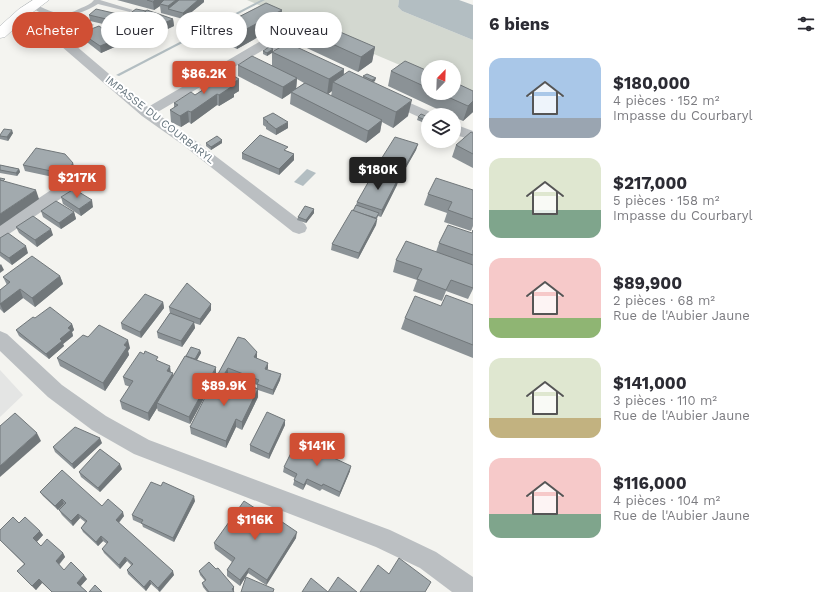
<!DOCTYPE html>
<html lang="fr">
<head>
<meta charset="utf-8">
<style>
	body { margin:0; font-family:"Work Sans",sans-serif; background:#f2f2f3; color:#2b2b33; height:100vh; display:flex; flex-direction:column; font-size:15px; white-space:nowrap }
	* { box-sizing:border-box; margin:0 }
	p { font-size:13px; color:#7c7c81 }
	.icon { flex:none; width:22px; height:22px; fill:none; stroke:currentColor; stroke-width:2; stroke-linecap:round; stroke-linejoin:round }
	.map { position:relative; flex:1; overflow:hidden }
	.panel { display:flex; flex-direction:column; background:#fff; width:360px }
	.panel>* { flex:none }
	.banner { position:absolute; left:12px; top:12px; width:380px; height:36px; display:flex; gap:8px }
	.needle { width:26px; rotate:23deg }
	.controls { position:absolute; left:421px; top:60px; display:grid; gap:8px }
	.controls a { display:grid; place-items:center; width:40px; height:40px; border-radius:50%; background:#fff; box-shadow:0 2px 10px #0003; font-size:20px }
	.price { position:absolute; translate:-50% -34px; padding:0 9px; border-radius:4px; background:#d04f34; color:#fff; font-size:13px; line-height:26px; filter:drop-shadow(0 1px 2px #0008) }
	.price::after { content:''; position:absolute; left:50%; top:24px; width:12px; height:9px; margin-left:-6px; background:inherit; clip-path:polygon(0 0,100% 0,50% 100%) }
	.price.active { background:#222; color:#fff }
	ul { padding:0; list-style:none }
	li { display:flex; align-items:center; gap:12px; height:100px; padding:0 16px }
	li span { display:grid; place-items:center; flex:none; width:112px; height:80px; border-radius:12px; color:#555 }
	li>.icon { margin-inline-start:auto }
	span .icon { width:48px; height:48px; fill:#fffc; stroke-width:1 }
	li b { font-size:17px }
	h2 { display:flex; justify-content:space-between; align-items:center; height:48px; padding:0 16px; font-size:17px }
	.chip { padding:0 14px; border-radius:18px; background:#fff; box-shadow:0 2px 10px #0003; font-size:14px; line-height:36px }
	.chip.active { background:#d04f34; color:#fff }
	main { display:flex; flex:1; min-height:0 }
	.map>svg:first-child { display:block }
	.built { fill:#e4e5e4 }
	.green { fill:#d3d8d0 }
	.water { fill:#b3bec2 }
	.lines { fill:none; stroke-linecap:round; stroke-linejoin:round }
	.stream { fill:#b3bec2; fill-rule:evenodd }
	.secondary-casing { stroke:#aeb3b6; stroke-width:1 }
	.service { fill:#bbbfc2; fill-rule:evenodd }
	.minor { fill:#bbbfc2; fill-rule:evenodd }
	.secondary { fill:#fff; fill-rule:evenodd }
	.wall { fill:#8b9296; fill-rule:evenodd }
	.shaded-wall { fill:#71777a }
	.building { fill:#a2aaae; stroke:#71777a }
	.labels { text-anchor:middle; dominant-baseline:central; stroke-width:4; stroke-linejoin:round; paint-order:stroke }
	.far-street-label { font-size:11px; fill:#66757e; stroke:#fff }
</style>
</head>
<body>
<main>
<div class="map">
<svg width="473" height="592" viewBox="0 0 473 592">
	<rect width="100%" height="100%" fill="#f4f4f0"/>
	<path class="built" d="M0 370 23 395 0 417Z"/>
	<path class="green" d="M247 0H399L398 7 402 11 473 40V96L454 88V67H428V77Z"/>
	<g class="water">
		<path d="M399 0H459L473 5V40L402 11 398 7Z"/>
		<path d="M307 169 316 173 303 186 294 182Z"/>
	</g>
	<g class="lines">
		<path class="stream" d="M261 0H265L119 76 116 75Z"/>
		<defs>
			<path id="secondary" d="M33 0H49L29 15 5 37 0 38V26L19 9Z"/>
		</defs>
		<use href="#secondary" class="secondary-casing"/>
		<g class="service">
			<path d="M94 0H100L133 10 130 12 98 4C76 17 52 24 30 6L33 4C52 11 61 19 81 8 86 6 91 4 94 0Z"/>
			<path d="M46 18 71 23 80 27 91 23 94 25 67 36 65 35V33L75 29 67 26 44 21 43 20Z"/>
		</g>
		<g class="minor">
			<path d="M24 9 49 17 62 34 148 107 259 42C275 38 293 47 307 53L309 56 307 59 303 60 282 51 265 49 156 113 193 139 305 224 307 228 305 232 299 234 293 232 183 145 142 116 54 40 41 23 20 14 18 12 20 10Z"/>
			<path d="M387 93 433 113 434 115H428V120L423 119 382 100 380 97 382 94Z"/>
			<path d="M454 124 473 131V141L454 134Z"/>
			<path d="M74 177 79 178 82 182 79 186 6 236 0 238V224L69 178Z"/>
			<path d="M0 331 7 334 62 385 106 416 149 440 390 530 436 552 473 577V592H452L420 568 376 547 134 454 92 430 48 397 0 351Z"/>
		</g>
		<use href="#secondary" class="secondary"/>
	</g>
	<g class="wall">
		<path d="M117 0H204V2L183 19 161 13 160 6 154 10Z"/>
		<path d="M89 15 173 19 174 26 144 40 129 30 90 21Z"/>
		<path d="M281 24 237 49 221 41V26Z"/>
		<path d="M295 27 375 47 372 62 358 72 294 42Z"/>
		<path d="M81 33 119 45 101 53 83 39Z"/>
		<path d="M273 49V52L344 69V75L363 78V76L375 81 373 82 408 116 393 128 382 122 380 132 366 143 290 104 291 93 282 99 238 76V65L272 66V53L267 56 263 54V51ZM297 79 304 83 296 89ZM332 91 331 96 328 94Z"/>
		<path d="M391 71H428V93H454L473 91V112L463 121 454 117V115H450L388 86Z"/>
		<path d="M223 79H239V91L234 94V97L219 106 217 105 191 124 189 122 181 127 171 122 170 110 174 108V103L195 95 202 90V86Z"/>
		<path d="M418 117H428V123L427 124 417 120Z"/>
		<path d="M263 118 288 128 276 135 266 129V127L263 125Z"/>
		<path d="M13 133 8 141 0 139V135Z"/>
		<path d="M473 133V168L452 157 456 145Z"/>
		<path d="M222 140V143L211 150 206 146V143Z"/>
		<path d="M418 144 416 150 400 178H399L398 180 397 185 381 217 378 216 377 219 376 225 358 259 331 250 332 244 353 211 356 205 357 202 378 168V164Z"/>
		<path d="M287 151 294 154V160L279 175 242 159V153Z"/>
		<path d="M0 165 19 169 20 172 17 176 0 173Z"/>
		<path d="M23 165 75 169 67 180 25 171Z"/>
		<path d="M473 190V226L471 231 444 222 447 213 424 205 428 194Z"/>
		<path d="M61 197 93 207 81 216 63 204Z"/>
		<path d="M314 209V213L306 223 297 220 298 217Z"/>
		<path d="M41 211 74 212 76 219 61 229 43 217Z"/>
		<path d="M16 227 53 235 37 247 19 233Z"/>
		<path d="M473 230V289L468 299 446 291 442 301 413 291 417 280 393 272 396 260 436 252 439 243 472 233Z"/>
		<path d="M0 238 28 253 12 265 0 256Z"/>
		<path d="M60 276 63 284 35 307 23 298 4 313 0 309V290L7 285 3 277Z"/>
		<path d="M163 302 164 308 141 338 122 329 121 323Z"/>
		<path d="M211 304V310L200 325 194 323 195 328 182 347 158 338 157 332 170 313 169 307Z"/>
		<path d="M35 318 72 324 74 330 72 332 73 336 63 344 64 346 49 359 19 336 16 330Z"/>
		<path d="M405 318 473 319V358L401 329Z"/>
		<path d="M88 337 130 348 128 351 129 355 105 391 60 366 57 358Z"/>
		<path d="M238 337 257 352 256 358 268 368 267 370 281 374 280 380 273 395 258 390V397L242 430 236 427 226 448 191 434 190 427ZM228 374 257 385V388L226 377Z"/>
		<path d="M200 350 201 353 197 360 216 376 190 424 158 411 157 408 149 421 122 409 120 401 130 387 125 385 123 377 158 361 171 372 173 376 186 356Z"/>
		<path d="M285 420V425L269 459 250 451V445Z"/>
		<path d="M102 443 74 469 55 452 53 447Z"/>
		<path d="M284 467 350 471 339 497 322 489 320 491 306 484 303 490 293 485 295 478 283 472Z"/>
		<path d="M122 469 100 492 81 477 79 472Z"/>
		<path d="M40 492 102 506 124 516 119 523 174 575 160 592 151 584 146 591 128 574 127 570 131 565 127 561 120 569 104 553 102 549 107 544 103 541 98 546 83 532 81 528 85 522 80 518 73 526 62 515 59 510 65 505 64 504 58 510 43 496Z"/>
		<path d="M195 501 174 542 143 527 142 524 133 520 132 515Z"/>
		<path d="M19 523 43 535 36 542 41 546 63 553 65 557 59 565 64 570 87 579 80 586 87 592H52L42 583 36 590 17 571 24 564 0 540V530Z"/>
		<path d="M296 538 266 585 248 573 240 586 227 576V570L232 562 215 549 214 543Z"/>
		<path d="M199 571 234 590 233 591 234 592H207L203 587 202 583 205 581 200 575Z"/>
	</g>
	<g class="shaded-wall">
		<path d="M155 0H164L160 4V6L154 10 153 2Z"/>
		<path d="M176 0H187L168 9V6Z"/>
		<path d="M198 0H204V2L183 19V13Z"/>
		<path d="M282 10 281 24 237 49V34Z"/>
		<path d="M173 19 174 26 144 40 143 33Z"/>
		<path d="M118 39 119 45 101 53 100 46Z"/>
		<path d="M375 47 372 62 358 72 361 57Z"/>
		<path d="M273 49V52L267 56V53Z"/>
		<path d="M344 69 342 84 333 82 332 91 327 95 329 79Z"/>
		<path d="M297 78 296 90 291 92V93L282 99 283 87Z"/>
		<path d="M376 78 375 81 371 83 372 80Z"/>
		<path d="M239 79V91L234 94V97L219 106V95L232 84Z"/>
		<path d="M217 94V105L191 124V112Z"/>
		<path d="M412 100 408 116 393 128 396 112Z"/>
		<path d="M473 101V112L463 121 468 106Z"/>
		<path d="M188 111 189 122 181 127 180 116Z"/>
		<path d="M382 120 380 132 366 143 368 131Z"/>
		<path d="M288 122V128L276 135V129Z"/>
		<path d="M12 130 13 133 8 141 7 137Z"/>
		<path d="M222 140V143L211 150V147Z"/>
		<path d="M418 144 416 150 400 178 402 172Z"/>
		<path d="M294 154V160L279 175V169Z"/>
		<path d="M73 163 75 169 67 180 65 174Z"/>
		<path d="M19 169 20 172 17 176 16 173Z"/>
		<path d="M400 174 397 185 381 217 382 210Z"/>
		<path d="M36 190 39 199 0 226V214Z"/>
		<path d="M92 200 93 207 81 216 79 209Z"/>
		<path d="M314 209V213L306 223V220Z"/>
		<path d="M74 212 76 219 61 229 59 223Z"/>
		<path d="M377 219 376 225 358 259 359 253Z"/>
		<path d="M51 229 53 235 37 247 35 240Z"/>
		<path d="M26 246 28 253 12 265 9 258Z"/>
		<path d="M1 264 4 270 0 273V265Z"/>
		<path d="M60 276 63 284 35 307 32 298Z"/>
		<path d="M20 289 23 298 4 313 0 304Z"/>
		<path d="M163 302 164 308 141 338 140 332Z"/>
		<path d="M211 304V310L200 325V319Z"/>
		<path d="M194 322 195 328 182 347 181 341Z"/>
		<path d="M72 324 74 330 72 332 73 336 63 344 64 346 49 359 46 354 60 339 68 328Z"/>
		<path d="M128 340 130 348 128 351 129 355 105 391 103 383 124 345Z"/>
		<path d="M200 350 201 353 194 365V362Z"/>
		<path d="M257 352V358L254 363V357Z"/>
		<path d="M268 363V368L265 374V369Z"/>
		<path d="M170 366 171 374 167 371Z"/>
		<path d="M216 367V376L190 424 189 417Z"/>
		<path d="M228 368V374L223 382V376Z"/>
		<path d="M173 373 174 381 157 403V408L149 421 148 413Z"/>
		<path d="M281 374 280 380 273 395V390Z"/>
		<path d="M258 389V397L242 430V422Z"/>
		<path d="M236 419V427L226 448V441Z"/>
		<path d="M285 420V425L269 459V454Z"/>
		<path d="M37 433 41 441 0 477V466Z"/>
		<path d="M100 438 102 443 74 469 72 464Z"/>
		<path d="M120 464 122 469 100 492 98 488Z"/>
		<path d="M351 466 350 471 339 497 340 492Z"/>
		<path d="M307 479 306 484 303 490 304 485Z"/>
		<path d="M194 496 195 501 174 542 173 538Z"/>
		<path d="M62 499 64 504 58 510 55 506Z"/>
		<path d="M123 512 124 516 117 524 116 520Z"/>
		<path d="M78 514 80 518 73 526 71 521Z"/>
		<path d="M40 531 43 535 36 543 33 538Z"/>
		<path d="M297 532 296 538 266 586 267 580Z"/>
		<path d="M101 536 103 541 98 546 96 542Z"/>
		<path d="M63 553 65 557 58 565 56 561Z"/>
		<path d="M125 557 127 561 120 569 119 565Z"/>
		<path d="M249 568 248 573 240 586V580Z"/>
		<path d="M173 571 174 575 159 592 158 588Z"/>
		<path d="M84 575 87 579 80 587 77 583Z"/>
		<path d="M39 579 42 583 36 590 32 586Z"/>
		<path d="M150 580 151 584 146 591 144 587Z"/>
		<path d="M234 587V590L233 592 232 589Z"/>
	</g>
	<g class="building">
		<path d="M147 0H155L153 2Z"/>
		<path d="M164 0H176L168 6 160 4Z"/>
		<path d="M179 0H198L183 13 168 9Z"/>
		<path d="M266 3 282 10 237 34 221 26Z"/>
		<path d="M96 9 135 18 131 22 147 10 173 19 143 33 128 24 89 15Z"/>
		<path d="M136 9 146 11 135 19V18L126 16Z"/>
		<path d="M310 19 375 47 361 57 295 27Z"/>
		<path d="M99 26 118 39 100 46 81 33Z"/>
		<path d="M288 43 344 69 329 79 272 52Z"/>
		<path d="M269 47 273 49 267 53 263 51Z"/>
		<path d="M252 56 297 78 283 87 238 65Z"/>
		<path d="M405 61 428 71V88L391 71Z"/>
		<path d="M349 71 412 100 396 112 333 82Z"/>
		<path d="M230 74 239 79 232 84 234 85 219 95 217 94 191 112 188 111 180 116 170 110 178 105 174 103 191 92 195 95 206 88 202 86 218 76 223 79Z"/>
		<path d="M367 74 376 78 372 80 363 76Z"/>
		<path d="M454 82 473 91V101L468 106 439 93H454Z"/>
		<path d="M305 83 382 120 368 131 291 92Z"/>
		<path d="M273 113 288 122 276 129 267 122H268L263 118Z"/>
		<path d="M421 114 428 117V121L418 117Z"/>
		<path d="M4 129 12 130 7 137 0 136V135Z"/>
		<path d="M471 132 473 133V154L456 145Z"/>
		<path d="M260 135 288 147 284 150 294 154 279 169 242 153Z"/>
		<path d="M217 136 222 140 211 147 206 143Z"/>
		<path d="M395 137 418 144 402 172 378 164Z"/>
		<path d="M36 148 65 154 73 163 65 174 23 165Z"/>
		<path d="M0 165 19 169 16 173 0 170Z"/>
		<path d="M378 168 400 174 398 179 375 172Z"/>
		<path d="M374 172 398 179 382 210 357 202Z"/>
		<path d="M0 178 5 179 3 181 0 180V181Z"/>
		<path d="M436 178 473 190V219L448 210 452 202 428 194Z"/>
		<path d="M0 180 36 190 0 214Z"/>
		<path d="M74 189 92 200 79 209 61 197Z"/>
		<path d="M56 201 74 212 59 223 41 211Z"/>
		<path d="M356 205 379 213 376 218 353 211Z"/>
		<path d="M305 206 314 209 306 220 298 217Z"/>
		<path d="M352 210 377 219 359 253 332 244Z"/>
		<path d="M33 216 51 229 35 240 16 227Z"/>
		<path d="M448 225 472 233 473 230V255L439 243Z"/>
		<path d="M8 233 26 246 9 258 0 252V238Z"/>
		<path d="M406 241 473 265V288L451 280 446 290 417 279 422 269 396 260Z"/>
		<path d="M32 256 60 276 32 298 20 289 0 304V290L10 282 3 277Z"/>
		<path d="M187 283 211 304 200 319 169 307Z"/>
		<path d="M145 294 163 302 140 332 121 323Z"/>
		<path d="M446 295 473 305V345L405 318 415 296 441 306Z"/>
		<path d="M50 307 72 324 68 328 71 330 60 339 62 341 46 354 16 330 33 317 35 318Z"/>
		<path d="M170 313 194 322 181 341 157 332Z"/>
		<path d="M99 325 128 340 124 345 127 347 103 383 57 358 83 335 88 337Z"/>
		<path d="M238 337 245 339 257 352 254 357 268 363 265 369 281 374 273 390 257 384 259 380 228 368 223 376 218 374Z"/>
		<path d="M191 347 200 350 195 359 186 356Z"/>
		<path d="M145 351 158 357 156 360 170 366 167 371 173 373 148 413 120 401 133 381 123 377 140 352 144 354Z"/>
		<path d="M185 356 216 367 189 417 157 403Z"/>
		<path d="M217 374 258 389 242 422 236 419 226 441 190 427Z"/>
		<path d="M267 412 285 420 269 454 250 445Z"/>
		<path d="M15 413 37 433 0 466V426Z"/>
		<path d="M75 427 100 438 72 464 53 447Z"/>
		<path d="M297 441 351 466 340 492 323 484 322 486 307 479 304 485 294 480 297 474 284 467Z"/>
		<path d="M100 449 120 464 98 488 79 472Z"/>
		<path d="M62 470 102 506 108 499 123 512 116 520 173 571 158 588 150 580 144 587 127 570 133 564 125 557 119 565 102 549 108 542 101 536 96 542 81 528 87 521 78 514 71 521 59 510 66 503 62 499 55 506 40 492Z"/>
		<path d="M151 482 161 486 163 482 194 496 173 538 141 523 143 520 132 515Z"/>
		<path d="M244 501 261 512 263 509 297 532 267 580 249 568 240 580 227 570 235 558 214 543Z"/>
		<path d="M13 517 19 523 25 517 40 531 33 538 41 546 47 539 63 553 56 561 64 570 71 562 84 575 77 583 87 592H52L39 579 32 586 17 571 25 564 0 540V530Z"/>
		<path d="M399 558 431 582 425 592H360L378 565 389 574Z"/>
		<path d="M209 562 216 569 218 568 234 587 232 589 234 592H209L202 583 206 580 199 571Z"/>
		<path d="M246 577 274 589 273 592H241Z"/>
		<path d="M338 577 357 592H302L311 578 328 592Z"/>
		<path d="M95 585 102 592H89Z"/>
	</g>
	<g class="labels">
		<g class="far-street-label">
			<text transform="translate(160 120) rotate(38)">IMPASSE DU COURBARYL</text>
		</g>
	</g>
</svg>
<div class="controls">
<a><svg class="needle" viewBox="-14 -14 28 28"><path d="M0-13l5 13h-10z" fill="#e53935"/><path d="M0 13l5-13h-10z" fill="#7c7c81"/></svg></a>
<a><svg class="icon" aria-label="layers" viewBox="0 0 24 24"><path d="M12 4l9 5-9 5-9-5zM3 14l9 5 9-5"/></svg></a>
</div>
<b class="price" style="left:204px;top:95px">$86.2K</b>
<b class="price active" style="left:378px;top:191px">$180K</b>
<b class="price" style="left:77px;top:199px">$217K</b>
<b class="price" style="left:224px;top:407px">$89.9K</b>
<b class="price" style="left:317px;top:467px">$141K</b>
<b class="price" style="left:255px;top:541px">$116K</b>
<div class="banner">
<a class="chip active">Acheter</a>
<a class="chip">Louer</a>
<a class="chip">Filtres</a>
<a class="chip">Nouveau</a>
</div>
</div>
<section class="panel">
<h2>6 biens<svg class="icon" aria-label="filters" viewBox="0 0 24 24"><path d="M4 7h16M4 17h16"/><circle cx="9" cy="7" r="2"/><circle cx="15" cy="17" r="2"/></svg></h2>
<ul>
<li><span style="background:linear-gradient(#a9c7e8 75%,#9aa5b1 0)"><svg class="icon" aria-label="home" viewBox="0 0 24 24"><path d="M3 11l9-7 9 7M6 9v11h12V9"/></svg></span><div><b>$180,000</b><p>4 pièces · 152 m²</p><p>Impasse du Courbaryl</p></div></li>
<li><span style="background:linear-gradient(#dfe7d0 65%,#7fa58c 0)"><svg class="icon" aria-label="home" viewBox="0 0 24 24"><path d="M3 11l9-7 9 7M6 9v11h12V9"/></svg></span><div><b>$217,000</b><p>5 pièces · 158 m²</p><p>Impasse du Courbaryl</p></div></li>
<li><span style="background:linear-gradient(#f6c9c9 75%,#8fb573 0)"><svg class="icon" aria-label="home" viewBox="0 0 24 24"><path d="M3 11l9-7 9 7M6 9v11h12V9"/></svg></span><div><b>$89,900</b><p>2 pièces · 68 m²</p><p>Rue de l'Aubier Jaune</p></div></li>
<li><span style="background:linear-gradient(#dfe7d0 75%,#c2b280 0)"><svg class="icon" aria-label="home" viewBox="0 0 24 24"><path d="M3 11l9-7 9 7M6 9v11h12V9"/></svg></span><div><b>$141,000</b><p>3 pièces · 110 m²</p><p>Rue de l'Aubier Jaune</p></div></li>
<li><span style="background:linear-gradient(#f6c9c9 70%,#7fa58c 0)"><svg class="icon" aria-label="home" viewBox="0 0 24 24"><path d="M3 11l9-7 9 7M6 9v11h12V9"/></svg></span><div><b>$116,000</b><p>4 pièces · 104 m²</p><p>Rue de l'Aubier Jaune</p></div></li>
</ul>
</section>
</main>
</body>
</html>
